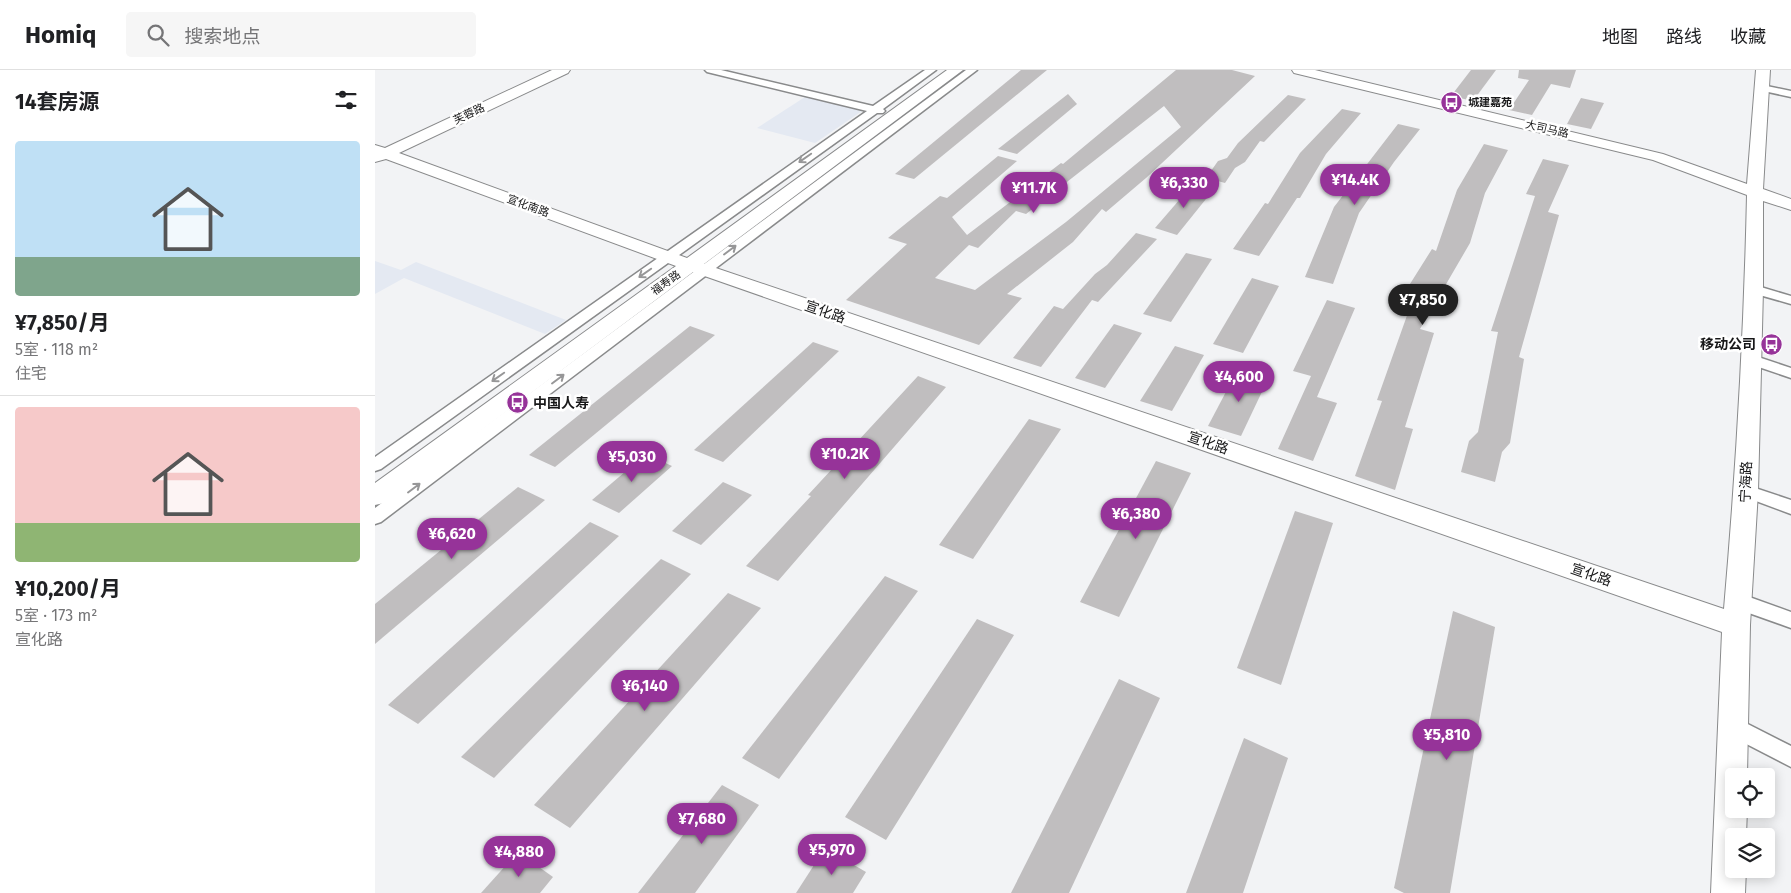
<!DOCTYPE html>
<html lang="zh">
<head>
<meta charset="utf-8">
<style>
	body { margin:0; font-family:"Fira Sans","Noto Sans SC",sans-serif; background:#f6f6f6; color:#202124; height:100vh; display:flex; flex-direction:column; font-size:19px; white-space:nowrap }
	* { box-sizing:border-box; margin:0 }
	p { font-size:16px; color:#757577 }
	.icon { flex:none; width:28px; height:28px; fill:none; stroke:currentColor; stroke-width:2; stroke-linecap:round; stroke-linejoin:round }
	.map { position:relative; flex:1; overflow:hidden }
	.sheet { display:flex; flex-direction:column; background:#fff; width:375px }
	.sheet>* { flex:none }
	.fabs { position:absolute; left:1350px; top:698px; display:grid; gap:10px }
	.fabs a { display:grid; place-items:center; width:50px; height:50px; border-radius:5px; background:#fff; box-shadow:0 2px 12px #0003; font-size:25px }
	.price { position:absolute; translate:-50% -42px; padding:0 11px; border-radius:18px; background:#963399; color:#fff; font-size:16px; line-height:32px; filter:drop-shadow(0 1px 2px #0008) }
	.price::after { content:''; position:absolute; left:50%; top:30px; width:15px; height:11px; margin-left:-8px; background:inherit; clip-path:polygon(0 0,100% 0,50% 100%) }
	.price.current { background:#222; color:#fff }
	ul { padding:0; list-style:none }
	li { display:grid; align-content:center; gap:10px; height:265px; padding:0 15px }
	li+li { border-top:1px solid #e0e0e0 }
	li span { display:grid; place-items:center; height:155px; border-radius:5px; color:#555 }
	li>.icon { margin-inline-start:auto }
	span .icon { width:90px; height:90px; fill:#fffc; stroke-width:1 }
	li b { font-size:21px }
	h2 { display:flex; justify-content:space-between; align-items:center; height:60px; padding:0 15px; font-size:21px }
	header { display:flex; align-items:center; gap:30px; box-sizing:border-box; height:70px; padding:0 25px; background:#fff; border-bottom:1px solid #e0e0e0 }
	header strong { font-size:24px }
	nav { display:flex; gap:28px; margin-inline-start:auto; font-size:18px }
	.search { width:350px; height:45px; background:#f6f6f6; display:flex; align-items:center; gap:12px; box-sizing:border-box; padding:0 18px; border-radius:5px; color:#757577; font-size:19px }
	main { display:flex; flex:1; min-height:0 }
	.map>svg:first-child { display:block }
	.built { fill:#e4e9f2 }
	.building { fill:#c0bebf; fill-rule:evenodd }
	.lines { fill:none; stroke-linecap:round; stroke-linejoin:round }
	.street-casing { stroke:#898a8b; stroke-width:3 }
	.secondary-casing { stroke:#898a8b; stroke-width:2 }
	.street { fill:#fff; fill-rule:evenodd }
	.secondary { fill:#fff; fill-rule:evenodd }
	.oneway { stroke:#979798 }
	.labels { text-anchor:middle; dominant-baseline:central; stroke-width:5; stroke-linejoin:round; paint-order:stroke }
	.far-poi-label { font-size:11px; font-weight:bold; fill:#181819; stroke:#fff; text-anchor:start }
	.far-street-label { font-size:11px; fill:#181819; stroke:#fff }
	.street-label { font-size:14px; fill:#181819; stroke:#fff }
	.poi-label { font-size:14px; font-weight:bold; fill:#181819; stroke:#fff; text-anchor:end }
</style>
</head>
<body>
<header>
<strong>Homiq</strong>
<div class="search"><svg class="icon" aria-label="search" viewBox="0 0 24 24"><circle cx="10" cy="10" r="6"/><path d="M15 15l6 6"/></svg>搜索地点</div>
<nav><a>地图</a><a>路线</a><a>收藏</a></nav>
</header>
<main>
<section class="sheet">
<h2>14套房源<svg class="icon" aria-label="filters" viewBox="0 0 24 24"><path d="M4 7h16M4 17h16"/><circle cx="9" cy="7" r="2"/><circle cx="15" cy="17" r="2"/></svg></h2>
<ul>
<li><span style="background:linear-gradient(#bfe0f5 75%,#7fa58c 0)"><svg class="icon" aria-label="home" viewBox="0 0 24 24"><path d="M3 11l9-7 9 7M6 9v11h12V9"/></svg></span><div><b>¥7,850/月</b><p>5室 · 118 m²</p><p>住宅</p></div></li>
<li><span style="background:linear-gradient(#f6c9c9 75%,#8fb573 0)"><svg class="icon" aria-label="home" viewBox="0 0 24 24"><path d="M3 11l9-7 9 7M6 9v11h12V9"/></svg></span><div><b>¥10,200/月</b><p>5室 · 173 m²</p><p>宣化路</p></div></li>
</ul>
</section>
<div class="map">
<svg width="1416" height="823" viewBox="0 0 1416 823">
	<rect width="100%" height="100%" fill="#f2f3f5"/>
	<g class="built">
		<path d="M430 27 487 41 440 73 382 58Z"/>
		<path d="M0 191 26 200 41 192 191 250 170 264 29 208 0 224Z"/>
	</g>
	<g class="building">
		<path d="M646 0H672L539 109 520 104Z"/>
		<path d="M801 0H857L880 6 771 108 731 142 727 139 698 172 632 224 647 228 604 275 471 230 532 174 513 168 565 126 572 128 623 86 642 91 577 147 592 165 686 93 688 94ZM789 36 806 57 691 152 600 220 560 208 594 175 603 178 641 141 651 144Z"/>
		<path d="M1096 0H1121L1098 31 1076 26Z"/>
		<path d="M1144 0H1201L1195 18 1176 14 1157 45 1134 40 1154 10 1143 8Z"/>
		<path d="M693 24 702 34 642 84 623 79Z"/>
		<path d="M913 25 931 29 889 72 885 71 870 92 860 98 850 113 839 110 833 114 835 109 831 108 843 91 852 88 863 73Z"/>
		<path d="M1206 28 1229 33 1216 59 1192 54Z"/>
		<path d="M967 39 986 43 951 84 925 128H922L884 186 858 179 890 133 893 134 925 83Z"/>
		<path d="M1023 54 1045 59 1019 92 984 143 958 214 930 207 959 137Z"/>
		<path d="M1109 74 1133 80 1110 123 1095 173 1045 259 1059 263 1030 357 1038 359 1020 420 980 406 1007 331 1002 330 1035 237 1023 233 1057 179 1061 181 1082 120Z"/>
		<path d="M1168 89 1194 95 1173 142 1184 145 1144 287 1149 289 1135 373 1127 382 1120 412 1086 402 1094 371 1103 362 1123 262 1116 261 1160 126 1151 124Z"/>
		<path d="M818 114 839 119 802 165 780 158Z"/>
		<path d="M761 163 782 169 723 232 717 230 666 297 638 288 679 236 688 239 720 204 732 195Z"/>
		<path d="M811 183 837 189 796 252 768 244Z"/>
		<path d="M877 208 904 216 868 283 838 274Z"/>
		<path d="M952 230 980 238 942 327 962 333 938 391 903 379 936 306 918 301Z"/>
		<path d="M739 254 767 263 730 318 700 308Z"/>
		<path d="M315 256 340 265 180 397 154 385Z"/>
		<path d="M438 272 464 281 348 392 319 380Z"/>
		<path d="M800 276 829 285 797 341 765 331Z"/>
		<path d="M863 299 893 309 866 366 833 356Z"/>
		<path d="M543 306 571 317 403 511 371 496 436 426 433 425Z"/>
		<path d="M654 349 686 359 598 489 564 475Z"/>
		<path d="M271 384 297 396 244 443 217 430Z"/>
		<path d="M781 391 816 403 744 547 705 532Z"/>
		<path d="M348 412 377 425 326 475 297 461Z"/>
		<path d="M143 417 170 430 0 574V534Z"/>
		<path d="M920 441 958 453 906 615 862 598Z"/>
		<path d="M215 452 244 466 43 654 13 635Z"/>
		<path d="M286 489 316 504 119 708 86 687Z"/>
		<path d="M510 506 543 521 404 709 367 688Z"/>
		<path d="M353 523 386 538 195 758 159 735Z"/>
		<path d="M1078 541 1120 557 1075 823H1029L1019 818Z"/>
		<path d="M602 549 639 565 511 770 470 747Z"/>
		<path d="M744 609 785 628 694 823H636Z"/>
		<path d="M869 668 913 688 868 823H811Z"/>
		<path d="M347 715 384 735 320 823H263Z"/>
		<path d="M450 778 491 802 478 823H421Z"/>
		<path d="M143 782 178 807 165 823H106Z"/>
	</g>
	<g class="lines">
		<defs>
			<g id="street">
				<path d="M330 0H346L498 36 550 0H561L508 39 510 41 508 43H502L6 399 0 401V387L492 41 332 2Z"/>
				<path d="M591 0H602L6 452 0 454V438Z"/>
				<path d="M1387 15 1416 21V27L1384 20V16Z"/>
				<path d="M1379 215 1416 226V234L1374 222 1373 219 1374 216Z"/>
				<path d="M1377 285 1416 298V308L1372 293 1370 290 1372 287Z"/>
				<path d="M1371 415 1416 430V444L1365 425 1363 421 1365 417Z"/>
				<path d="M1363 523 1416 542V558L1357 537 1354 531 1357 525Z"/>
				<path d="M1359 647 1416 676V697L1352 664 1349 657 1352 650Z"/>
			</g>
			<path id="secondary" d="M177 0H195L193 3 24 83 312 188 572 0H588L329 194 1349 539C1361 401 1369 263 1372 125L1278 90 919 3 917 0H940L1288 84 1372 114 1381 0H1395L1388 119 1416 129V140L1388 131V219L1383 421 1375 555 1372 706H1359V739H1372L1371 766H1359V799H1371L1370 823H1336L1347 562 318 202 9 433 0 435V413L301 196 11 89 0 92V75L10 78Z"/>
		</defs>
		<use href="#street" class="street-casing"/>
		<use href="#secondary" class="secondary-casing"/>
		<use href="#street" class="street"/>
		<use href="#secondary" class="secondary"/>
	</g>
	<defs><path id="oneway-shaft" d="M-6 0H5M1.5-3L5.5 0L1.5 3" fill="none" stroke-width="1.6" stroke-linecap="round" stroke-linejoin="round" transform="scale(1.25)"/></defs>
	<g class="oneway">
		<use href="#oneway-shaft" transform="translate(430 88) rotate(145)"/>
		<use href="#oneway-shaft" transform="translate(355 180) rotate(-37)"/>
		<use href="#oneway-shaft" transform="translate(270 203) rotate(145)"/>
		<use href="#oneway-shaft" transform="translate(123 307) rotate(145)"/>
		<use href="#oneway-shaft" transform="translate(183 309) rotate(-37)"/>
		<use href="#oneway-shaft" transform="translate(39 418) rotate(-37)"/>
	</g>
	<defs>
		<symbol id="bus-disc" viewBox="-11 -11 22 22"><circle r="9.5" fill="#963399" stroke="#fff"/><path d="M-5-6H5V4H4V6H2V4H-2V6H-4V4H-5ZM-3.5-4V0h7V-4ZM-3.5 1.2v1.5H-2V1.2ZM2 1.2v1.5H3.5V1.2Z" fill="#fff"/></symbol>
	</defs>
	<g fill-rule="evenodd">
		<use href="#bus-disc" x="1064" y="20" width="25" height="25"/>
		<use href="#bus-disc" x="1384" y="262" width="25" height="25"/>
		<use href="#bus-disc" x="130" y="320" width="25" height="25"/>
	</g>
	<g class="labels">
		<g class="far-poi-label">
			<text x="1093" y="32">城建嘉苑</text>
		</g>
		<g class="far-street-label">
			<text transform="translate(94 44) rotate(-25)">芙蓉路</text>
			<text transform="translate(1172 59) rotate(13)">大司马路</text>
			<text transform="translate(153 136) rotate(20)">宣化南路</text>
			<text transform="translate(291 213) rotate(-36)">福寿路</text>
		</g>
		<g class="street-label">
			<text transform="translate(450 242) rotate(19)">宣化路</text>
			<text transform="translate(833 373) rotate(19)">宣化路</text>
			<text transform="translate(1371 412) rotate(-87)">宁海路</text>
			<text transform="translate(1216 505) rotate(19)">宣化路</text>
		</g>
		<g class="poi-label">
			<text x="1381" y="274">移动公司</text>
			<text x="158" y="333" text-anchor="start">中国人寿</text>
		</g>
	</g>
</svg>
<div class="fabs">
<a><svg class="icon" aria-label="locate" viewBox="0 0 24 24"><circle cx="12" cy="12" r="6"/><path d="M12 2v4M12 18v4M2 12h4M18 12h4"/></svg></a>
<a><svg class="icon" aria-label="layers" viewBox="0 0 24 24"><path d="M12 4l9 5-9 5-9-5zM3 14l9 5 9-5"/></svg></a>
</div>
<b class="price" style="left:980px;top:136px">¥14.4K</b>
<b class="price" style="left:809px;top:139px">¥6,330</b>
<b class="price" style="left:659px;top:144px">¥11.7K</b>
<b class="price current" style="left:1048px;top:256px">¥7,850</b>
<b class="price" style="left:864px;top:333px">¥4,600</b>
<b class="price" style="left:470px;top:410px">¥10.2K</b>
<b class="price" style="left:257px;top:413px">¥5,030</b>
<b class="price" style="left:761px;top:470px">¥6,380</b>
<b class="price" style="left:77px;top:490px">¥6,620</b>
<b class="price" style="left:270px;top:642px">¥6,140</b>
<b class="price" style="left:1072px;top:691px">¥5,810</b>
<b class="price" style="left:327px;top:775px">¥7,680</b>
<b class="price" style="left:457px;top:806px">¥5,970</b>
<b class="price" style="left:144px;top:808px">¥4,880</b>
</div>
</main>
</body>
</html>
